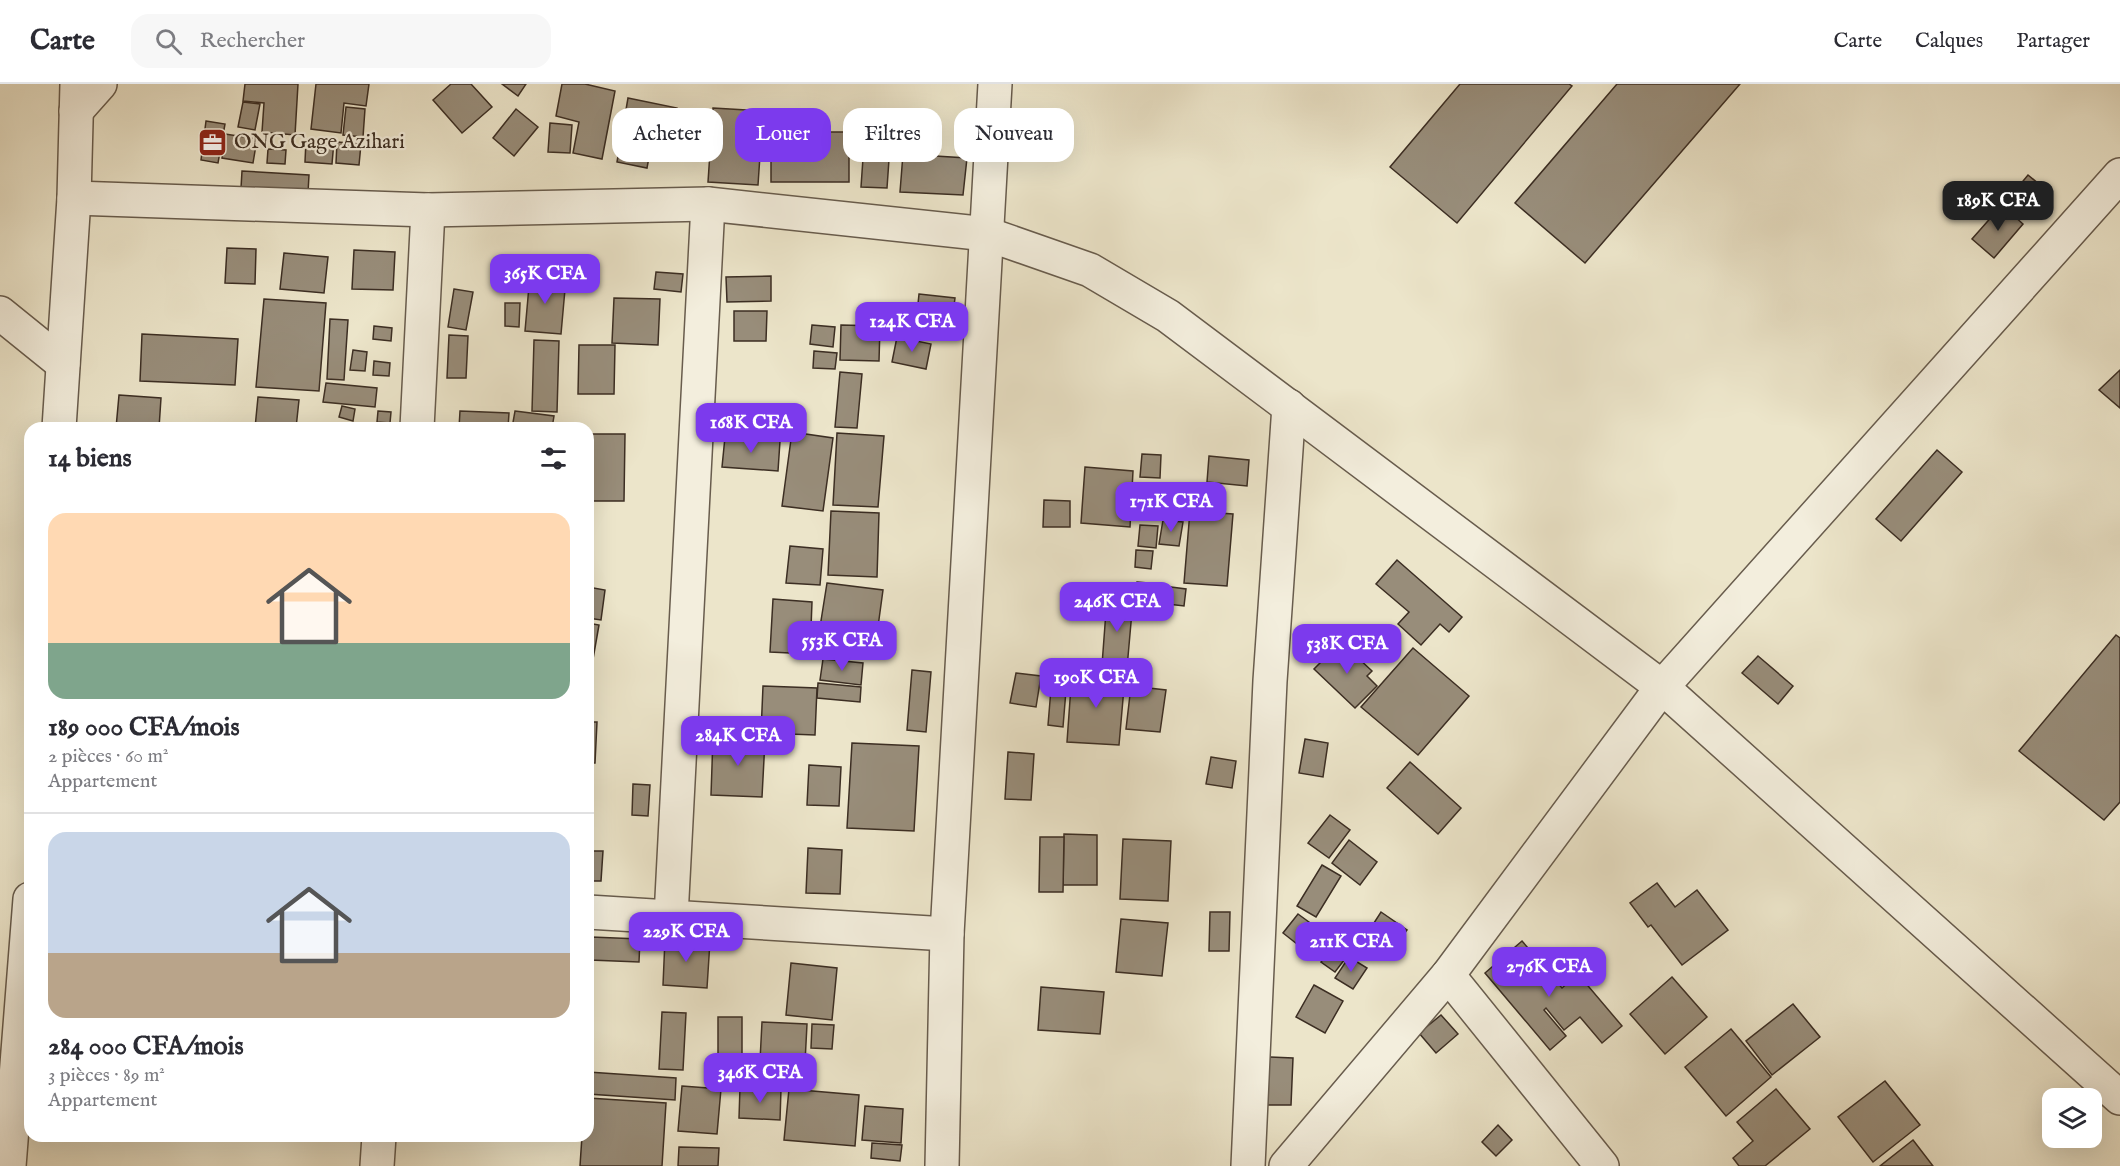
<!DOCTYPE html>
<html lang="fr">
<head>
<meta charset="utf-8">
<style>
	body { margin:0; font-family:"IM FELL English",serif; background:#f7f7f7; color:#2b2b33; height:100vh; display:flex; flex-direction:column; font-size:22px; white-space:nowrap }
	* { box-sizing:border-box; margin:0 }
	p { font-size:20px; color:#7c7c81 }
	.icon { flex:none; width:33px; height:33px; fill:none; stroke:currentColor; stroke-width:2; stroke-linecap:round; stroke-linejoin:round }
	.map { position:relative; flex:1; overflow:hidden }
	.panel { position:absolute; left:24px; top:338px; width:570px; height:720px; display:flex; flex-direction:column; background:#fff; border-radius:18px; box-shadow:0 6px 24px #0002 }
	.panel>* { flex:none }
	.top-card { position:absolute; left:612px; top:24px; width:570px; height:54px; display:flex; gap:12px }
	.fabs { position:absolute; left:2042px; top:1004px; display:grid; gap:12px }
	.fabs a { display:grid; place-items:center; width:60px; height:60px; border-radius:12px; background:#fff; box-shadow:0 6px 24px #0002; font-size:30px }
	.price { position:absolute; translate:-50% -51px; padding:0 14px; border-radius:12px; background:#7c3aed; color:#fff; font-size:20px; line-height:39px; filter:drop-shadow(0 2px 3px #0008) }
	.price::after { content:''; position:absolute; left:50%; top:36px; width:18px; height:14px; margin-left:-9px; background:inherit; clip-path:polygon(0 0,100% 0,50% 100%) }
	.price.on { background:#222; color:#fff }
	ul { padding:0; list-style:none }
	li { display:grid; align-content:center; gap:12px; height:318px; padding:0 24px }
	li+li { border-top:2px solid #e1e1e2 }
	li span { display:grid; place-items:center; height:186px; border-radius:18px; color:#555 }
	li>.icon { margin-inline-start:auto }
	span .icon { width:108px; height:108px; fill:#fffc; stroke-width:1 }
	li b { font-size:26px }
	h2 { display:flex; justify-content:space-between; align-items:center; height:72px; padding:0 24px; font-size:26px }
	.pill { padding:0 21px; border-radius:18px; background:#fff; box-shadow:0 6px 24px #0002; font-size:21px; line-height:54px }
	.pill.on { background:#7c3aed; color:#fff }
	header { display:flex; align-items:center; gap:36px; box-sizing:border-box; height:84px; padding:0 30px; background:#fff; border-bottom:2px solid #e1e1e2 }
	header strong { font-size:28px }
	nav { display:flex; gap:33px; margin-inline-start:auto; font-size:21px }
	.search { width:420px; height:54px; background:#f7f7f7; display:flex; align-items:center; gap:15px; box-sizing:border-box; padding:0 21px; border-radius:18px; color:#7c7c81; font-size:22px }
	.map>svg:first-child { display:block }
	.building { fill:#988d7a; stroke:#3c2e23; stroke-width:1.5 }
	.lines { fill:none; stroke-linecap:round; stroke-linejoin:round }
	.minor-casing { stroke:#685c4d; stroke-width:36 }
	.tertiary-casing { stroke:#685c4d; stroke-width:36 }
	.minor { stroke:#f3eedd; stroke-width:33 }
	.tertiary { stroke:#f3eedd; stroke-width:33 }
	.labels { text-anchor:middle; dominant-baseline:central; stroke-width:4.5; stroke-linejoin:round; paint-order:stroke }
	.poi-label { font-size:21px; fill:#3c2e23; stroke:#f3eedd; text-anchor:start }
</style>
</head>
<body>
<header>
<strong>Carte</strong>
<div class="search"><svg class="icon" aria-label="search" viewBox="0 0 24 24"><circle cx="10" cy="10" r="6"/><path d="M15 15l6 6"/></svg>Rechercher</div>
<nav><a>Carte</a><a>Calques</a><a>Partager</a></nav>
</header>
<div class="map">
<svg width="2120" height="1082" viewBox="0 0 2120 1082">
	<rect width="100%" height="100%" fill="#ece5ca"/>
	<filter id="stains"><feTurbulence type="fractalNoise" baseFrequency=".00333" numOctaves="4"/><feColorMatrix values="0 0 0 0 .2 0 0 0 0 .09 0 0 0 0 .02 0 0 0 .5 -.17"/></filter>
	<radialGradient id="worn" r=".72"><stop offset=".6" stop-color="#630" stop-opacity="0"/><stop offset="1" stop-color="#630" stop-opacity=".3"/></radialGradient>
	<g class="building">
		<path d="M245 0H298L295 51 262 48 264 19 243 17Z"/>
		<path d="M316 0H369L366 22 344 19 341 49 311 45Z"/>
		<path d="M451 0H471L492 23 462 49 433 16Z"/>
		<path d="M502 0H526L518 12Z"/>
		<path d="M562 0H585L615 7 602 75 573 69 579 38 556 32Z"/>
		<path d="M1460 0H1569L1572 2 1457 139 1390 83Z"/>
		<path d="M1617 0H1740L1585 179 1515 119Z"/>
		<path d="M628 14 677 24 671 61 652 57 647 84 617 78Z"/>
		<path d="M243 18 260 20 255 46 238 43Z"/>
		<path d="M346 23 365 25 363 53 343 51Z"/>
		<path d="M713 24 763 27 758 101 708 98Z"/>
		<path d="M516 25 538 43 514 72 493 54Z"/>
		<path d="M206 37 225 40 218 79 201 76Z"/>
		<path d="M550 39 572 41 570 69 548 68Z"/>
		<rect x="771" y="48" width="78" height="50"/>
		<path d="M225 50 257 55 253 79 222 74Z"/>
		<path d="M306 56 334 57 332 80 305 78Z"/>
		<path d="M337 58 361 60 359 81 336 79Z"/>
		<path d="M864 60 890 61 887 104 861 103Z"/>
		<path d="M268 65 286 66 285 80 267 79Z"/>
		<path d="M903 70 967 74 963 111 900 108Z"/>
		<path d="M242 87 309 91 308 109 241 104Z"/>
		<path d="M2028 91 2050 109 2032 131 2010 113Z"/>
		<path d="M2002 121 2023 140 1994 174 1972 155Z"/>
		<path d="M227 164 256 165 255 200 225 199Z"/>
		<path d="M354 166 395 168 393 206 352 205Z"/>
		<path d="M284 169 328 173 324 209 280 205Z"/>
		<path d="M656 188 683 190 681 208 654 205Z"/>
		<path d="M530 191 566 194 561 250 525 247Z"/>
		<path d="M771 192V217L727 218 726 193Z"/>
		<path d="M454 205 473 208 466 246 448 243Z"/>
		<path d="M919 210 955 214 950 253 915 249Z"/>
		<path d="M614 214 660 215 658 261 612 259Z"/>
		<path d="M264 215 326 219 319 307 256 303Z"/>
		<path d="M505 219H520L519 243 505 242Z"/>
		<path d="M734 227H767L766 257H734Z"/>
		<path d="M330 235 348 236 344 296 327 295Z"/>
		<path d="M812 241 835 243 833 263 810 260Z"/>
		<path d="M841 241 880 242 879 277 840 276Z"/>
		<path d="M374 242 392 244 391 257 373 255Z"/>
		<path d="M142 250 238 255 235 301 140 297Z"/>
		<path d="M449 251 468 252 466 294H447Z"/>
		<path d="M897 253 931 260 926 285 892 278Z"/>
		<path d="M534 256 559 257 557 328 532 327Z"/>
		<path d="M579 261H615L614 310H578Z"/>
		<path d="M353 266 367 268 365 287 350 286Z"/>
		<path d="M814 267 837 269 835 285 813 284Z"/>
		<path d="M374 277 390 279 389 292 373 291Z"/>
		<path d="M2120 286V324L2099 306Z"/>
		<path d="M840 288 862 290 857 344 835 343Z"/>
		<path d="M326 299 377 304 375 323 323 318Z"/>
		<path d="M119 311 161 314 159 344H116Z"/>
		<path d="M258 313 299 316 296 344H255Z"/>
		<path d="M342 322 355 325 353 337 339 333Z"/>
		<path d="M378 327 391 328 390 339 377 338Z"/>
		<path d="M460 327 509 329 508 344H459Z"/>
		<path d="M515 327 554 332 552 344H512Z"/>
		<path d="M792 348 833 354 823 427 782 422Z"/>
		<path d="M837 349 884 352 878 423 833 421Z"/>
		<path d="M588 350H625L624 417H588Z"/>
		<path d="M725 353 780 357 778 387 722 383Z"/>
		<path d="M1937 366 1962 388 1901 457 1876 435Z"/>
		<path d="M1142 370 1161 371 1160 394 1140 393Z"/>
		<path d="M1209 372 1249 376 1247 402 1207 398Z"/>
		<path d="M1085 383 1133 387 1130 443 1081 439Z"/>
		<path d="M1044 416 1070 417V443H1043Z"/>
		<path d="M831 427 879 429 877 493 828 491Z"/>
		<path d="M1190 427 1233 430 1227 502 1184 499Z"/>
		<path d="M1163 436 1183 438 1179 462 1159 460Z"/>
		<path d="M1140 441 1158 442 1156 464 1138 462Z"/>
		<path d="M790 462 823 465 820 501 786 499Z"/>
		<path d="M1136 466 1153 467 1151 485 1135 483Z"/>
		<path d="M1397 476 1462 533 1449 548 1440 540 1421 561 1398 540 1409 528 1376 500Z"/>
		<path d="M1137 498 1159 500 1157 521 1135 518Z"/>
		<path d="M827 499 883 506 877 550 820 543Z"/>
		<path d="M588 503 605 506 601 536 588 534Z"/>
		<path d="M1171 503 1186 505 1184 522 1168 520Z"/>
		<path d="M1107 514 1133 516 1127 584 1102 581Z"/>
		<path d="M773 515 812 518 810 570 770 568Z"/>
		<path d="M588 539 599 541 593 575 588 574Z"/>
		<path d="M2116 551 2120 554V718L2104 736 2019 667Z"/>
		<path d="M1341 558 1372 587 1367 592 1377 602 1355 624 1314 585Z"/>
		<path d="M1413 564 1469 612 1418 671 1361 623Z"/>
		<path d="M1758 572 1793 602 1778 620 1742 589Z"/>
		<path d="M823 575 863 579 861 601 820 596Z"/>
		<path d="M912 586 931 588 926 648 907 646Z"/>
		<path d="M1072 588 1125 592 1119 661 1067 658Z"/>
		<path d="M1016 589 1041 592 1036 623 1010 619Z"/>
		<path d="M1052 593 1067 594 1063 643 1048 641Z"/>
		<path d="M818 599 861 603 860 618 817 614Z"/>
		<path d="M763 602 817 604 815 651 761 649Z"/>
		<path d="M1131 602 1166 606 1160 648 1126 645Z"/>
		<path d="M588 638H597L595 679H588Z"/>
		<path d="M713 653 765 656 762 713 711 711Z"/>
		<path d="M1305 655 1328 659 1323 693 1299 689Z"/>
		<path d="M852 659 919 662 914 747 847 744Z"/>
		<path d="M1008 668 1034 670 1031 716 1005 715Z"/>
		<path d="M1211 673 1236 677 1232 704 1206 700Z"/>
		<path d="M1410 678 1461 724 1438 750 1387 704Z"/>
		<path d="M809 681 841 683 839 722 807 721Z"/>
		<path d="M633 700 650 701 648 732 632 731Z"/>
		<path d="M1330 731 1350 746 1329 774 1308 759Z"/>
		<path d="M1064 750 1097 751V801H1063Z"/>
		<path d="M1040 753H1064L1063 808H1039Z"/>
		<path d="M1123 755 1171 757 1168 817 1120 815Z"/>
		<path d="M1349 756 1377 778 1360 801 1332 779Z"/>
		<path d="M808 764 842 766 840 810 806 809Z"/>
		<path d="M588 767H603L601 797H588Z"/>
		<path d="M1322 781 1341 792 1316 833 1297 822Z"/>
		<path d="M1657 799 1675 823 1697 806 1728 846 1682 881 1651 841 1648 843 1630 819Z"/>
		<path d="M1210 828H1230L1229 867H1209Z"/>
		<path d="M1381 828 1407 846 1387 874 1370 864 1381 848 1372 842Z"/>
		<path d="M1298 830 1332 855 1316 875 1283 849Z"/>
		<path d="M1121 835 1168 839 1162 892 1116 888Z"/>
		<path d="M591 853 640 855 639 878 590 876Z"/>
		<path d="M665 855 710 857 707 904 663 901Z"/>
		<path d="M1522 857 1562 904 1578 890 1622 942 1602 959 1580 933 1564 946 1546 924 1544 926 1566 952 1550 966 1485 889Z"/>
		<path d="M1334 860 1348 871 1335 888 1321 878Z"/>
		<path d="M1349 873 1367 884 1353 905 1335 894Z"/>
		<path d="M791 879 837 884 832 936 786 931Z"/>
		<path d="M1672 893 1707 933 1665 970 1630 930Z"/>
		<path d="M1314 901 1343 917 1325 949 1296 933Z"/>
		<path d="M1041 903 1104 908 1100 950 1038 946Z"/>
		<path d="M1793 920 1820 953 1772 991 1746 957Z"/>
		<path d="M662 928 686 929 683 986 659 985Z"/>
		<path d="M1441 931 1458 950 1436 969 1419 949Z"/>
		<rect x="718" y="933" width="24" height="63"/>
		<path d="M762 938 807 940 804 998 759 996Z"/>
		<path d="M812 940 834 941 832 965 811 964Z"/>
		<path d="M1731 945 1771 993 1726 1032 1685 983Z"/>
		<path d="M1267 973 1293 974 1291 1021H1265Z"/>
		<path d="M588 988 676 994 675 1016 588 1010Z"/>
		<path d="M1885 997 1920 1041 1873 1078 1838 1033Z"/>
		<path d="M682 1002 721 1005 717 1050 678 1047Z"/>
		<path d="M740 1003 781 1005 780 1036 739 1034Z"/>
		<path d="M789 1005 859 1011 855 1062 784 1056Z"/>
		<path d="M1776 1005 1810 1045 1765 1082H1739L1733 1074 1753 1057 1737 1038Z"/>
		<path d="M588 1014 666 1019 662 1082H580L582 1052H588Z"/>
		<path d="M865 1022 903 1025 901 1059 862 1056Z"/>
		<path d="M1498 1041 1512 1056 1496 1072 1482 1058Z"/>
		<path d="M1913 1056 1933 1082H1880Z"/>
		<path d="M872 1059 902 1061 900 1077 871 1074Z"/>
		<path d="M679 1063 719 1064 718 1082H678Z"/>
	</g>
	<g class="lines">
		<defs>
			<g id="minor">
				<path d="M76 27 100 0"/>
				<path d="M74 114 428 126 708 120 987 150 1090 186 1168 232 1662 603 2120 1014"/>
				<path d="M0 229 63 280"/>
				<path d="M417 344 428 126"/>
				<path d="M588 828 947 850"/>
				<path d="M671 833 708 120"/>
				<path d="M1448 891 1602 1082"/>
				<path d="M377 1082 379 1052"/>
				<path d="M942 1082 947 850 995 0"/>
				<path d="M1248 1082 1270 597 1289 322"/>
				<path d="M1286 1082 1448 891 1662 603 2120 91"/>
			</g>
			<g id="tertiary">
				<path d="M59 344 74 114 77 0"/>
				<path d="M9 1082 30 815"/>
			</g>
		</defs>
		<use href="#minor" class="minor-casing"/>
		<use href="#tertiary" class="tertiary-casing"/>
		<use href="#minor" class="minor"/>
		<use href="#tertiary" class="tertiary"/>
	</g>
	<defs>
		<symbol id="office-square" viewBox="-11 -11 22 22"><rect x="-9" y="-9" width="18" height="18" rx="4" fill="#8f2418" stroke="#f3eedd"/><path d="M-6-3h4V-5.5h4V-3h4V5H-6ZM-1-4.5V-3h2v-1.5ZM-6 0V1H6V0Z" fill="#fff"/></symbol>
	</defs>
	<g fill-rule="evenodd">
		<use href="#office-square" x="196" y="42" width="33" height="33"/>
	</g>
	<g class="labels">
		<g class="poi-label">
			<text x="234" y="58">ONG Gage Azihari</text>
		</g>
	</g>
	<rect width="100%" height="100%" filter="url(#stains)"/>
	<rect width="100%" height="100%" fill="url(#worn)"/>
</svg>
<div class="fabs">
<a><svg class="icon" aria-label="layers" viewBox="0 0 24 24"><path d="M12 4l9 5-9 5-9-5zM3 14l9 5 9-5"/></svg></a>
</div>
<b class="price on" style="left:1998px;top:148px">189K CFA</b>
<b class="price" style="left:545px;top:221px">365K CFA</b>
<b class="price" style="left:912px;top:269px">124K CFA</b>
<b class="price" style="left:751px;top:370px">168K CFA</b>
<b class="price" style="left:1171px;top:449px">171K CFA</b>
<b class="price" style="left:1117px;top:549px">246K CFA</b>
<b class="price" style="left:842px;top:588px">553K CFA</b>
<b class="price" style="left:1347px;top:591px">538K CFA</b>
<b class="price" style="left:1096px;top:625px">190K CFA</b>
<b class="price" style="left:738px;top:683px">284K CFA</b>
<b class="price" style="left:686px;top:879px">229K CFA</b>
<b class="price" style="left:1351px;top:889px">211K CFA</b>
<b class="price" style="left:1549px;top:914px">276K CFA</b>
<b class="price" style="left:760px;top:1020px">346K CFA</b>
<div class="top-card">
<a class="pill">Acheter</a>
<a class="pill on">Louer</a>
<a class="pill">Filtres</a>
<a class="pill">Nouveau</a>
</div>
<section class="panel">
<h2>14 biens<svg class="icon" aria-label="filters" viewBox="0 0 24 24"><path d="M4 7h16M4 17h16"/><circle cx="9" cy="7" r="2"/><circle cx="15" cy="17" r="2"/></svg></h2>
<ul>
<li><span style="background:linear-gradient(#ffd9b3 70%,#7fa58c 0)"><svg class="icon" aria-label="home" viewBox="0 0 24 24"><path d="M3 11l9-7 9 7M6 9v11h12V9"/></svg></span><div><b>189 000 CFA/mois</b><p>2 pièces · 60 m²</p><p>Appartement</p></div></li>
<li><span style="background:linear-gradient(#c9d6e8 65%,#b9a48a 0)"><svg class="icon" aria-label="home" viewBox="0 0 24 24"><path d="M3 11l9-7 9 7M6 9v11h12V9"/></svg></span><div><b>284 000 CFA/mois</b><p>3 pièces · 89 m²</p><p>Appartement</p></div></li>
</ul>
</section>
</div>
</body>
</html>
